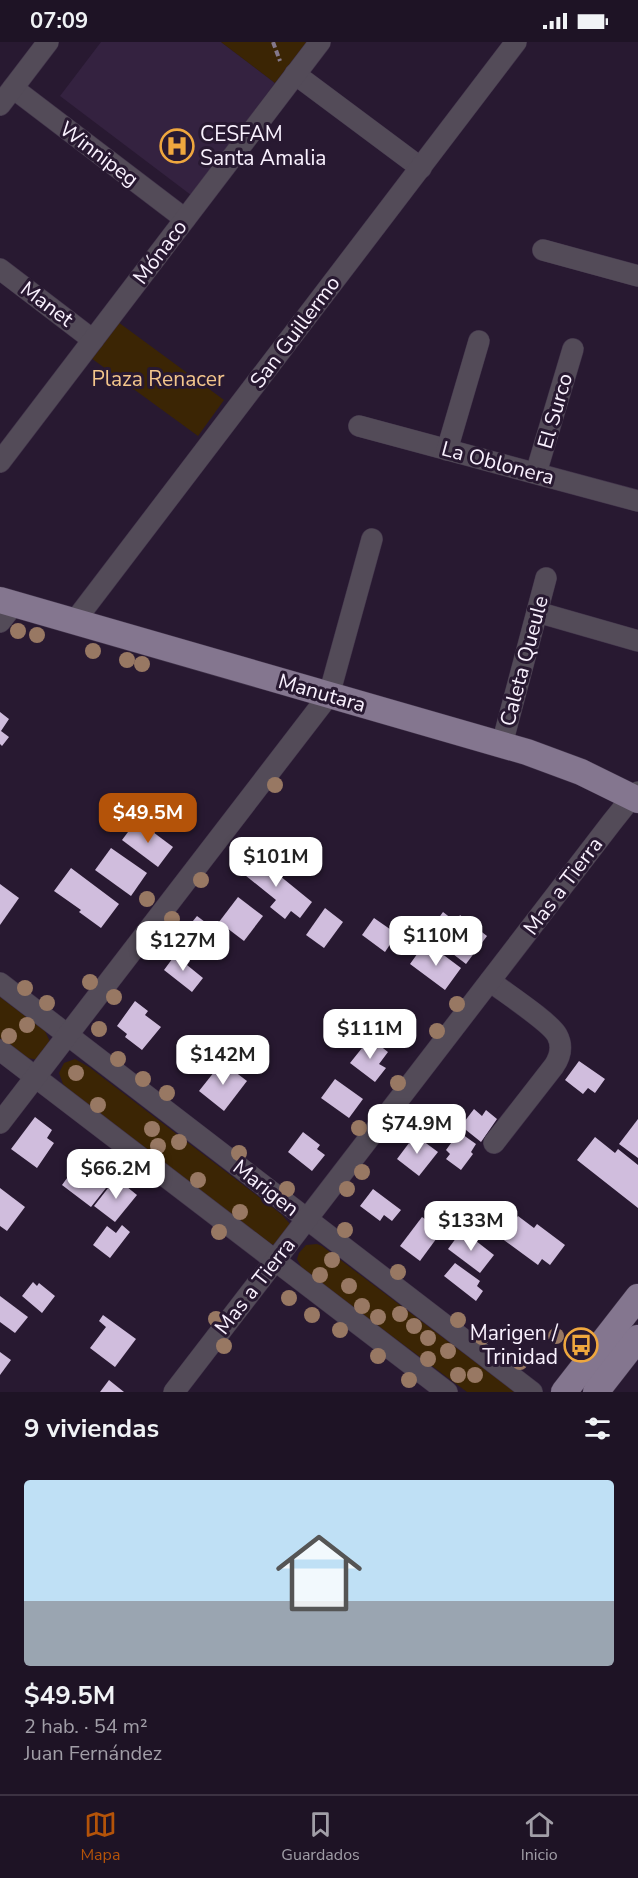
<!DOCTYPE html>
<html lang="es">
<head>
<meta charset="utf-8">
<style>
	body { margin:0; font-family:"Nunito Sans",sans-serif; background:#2b2032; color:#f1f3f6; height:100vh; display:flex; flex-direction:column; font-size:22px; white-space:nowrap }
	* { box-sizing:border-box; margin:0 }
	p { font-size:20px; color:#a19ea7 }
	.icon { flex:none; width:33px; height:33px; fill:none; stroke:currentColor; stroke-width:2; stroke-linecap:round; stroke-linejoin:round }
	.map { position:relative; height:1350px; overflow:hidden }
	.sheet { display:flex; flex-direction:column; background:#1e1325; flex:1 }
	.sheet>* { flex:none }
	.price { position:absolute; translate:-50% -51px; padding:0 14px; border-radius:12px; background:#fff; color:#222; font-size:20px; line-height:39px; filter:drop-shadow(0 2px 3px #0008) }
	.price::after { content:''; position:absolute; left:50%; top:36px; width:18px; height:14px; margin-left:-9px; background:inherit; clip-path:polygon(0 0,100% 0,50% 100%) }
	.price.selected { background:#b45309; color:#fff }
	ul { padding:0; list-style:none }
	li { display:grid; align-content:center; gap:12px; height:318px; padding:0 24px }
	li+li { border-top:2px solid #3c3242 }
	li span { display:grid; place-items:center; height:186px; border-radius:6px; color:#555 }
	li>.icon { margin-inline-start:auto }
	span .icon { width:108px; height:108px; fill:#fffc; stroke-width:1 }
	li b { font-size:26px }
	h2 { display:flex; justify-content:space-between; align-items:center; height:72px; padding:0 24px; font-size:26px }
	.status { display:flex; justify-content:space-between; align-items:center; height:42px; padding:0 30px; background:#1e1325; direction:ltr }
	.status svg { height:16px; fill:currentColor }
	.tab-bar { display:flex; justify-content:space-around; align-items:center; height:84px; border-top:2px solid #3c3242; background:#1e1325; font-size:16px; color:#a19ea7 }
	.tab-bar a { display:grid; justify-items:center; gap:3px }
	.tab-bar .selected { color:#b45309 }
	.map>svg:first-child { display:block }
	.built { fill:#342240 }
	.green { fill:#3b2504 }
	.building { fill:#d0bddd }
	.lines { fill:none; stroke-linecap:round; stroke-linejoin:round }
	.minor-casing { stroke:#41334a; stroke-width:22 }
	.major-casing { stroke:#41334a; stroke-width:27 }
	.path { stroke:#84788b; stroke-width:4; stroke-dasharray:6 3; stroke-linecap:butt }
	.minor { stroke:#534b58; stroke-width:21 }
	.major { stroke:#84768f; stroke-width:26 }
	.tree { fill:#987863 }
	.labels { text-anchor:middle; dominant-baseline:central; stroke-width:6; stroke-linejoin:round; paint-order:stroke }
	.poi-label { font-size:21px; fill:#f9f1fe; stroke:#281931; text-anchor:start }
	.street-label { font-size:21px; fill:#f9f1fe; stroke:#281931 }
	.park-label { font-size:21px; fill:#f4c68c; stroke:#281931 }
</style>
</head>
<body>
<div class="status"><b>07:09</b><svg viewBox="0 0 49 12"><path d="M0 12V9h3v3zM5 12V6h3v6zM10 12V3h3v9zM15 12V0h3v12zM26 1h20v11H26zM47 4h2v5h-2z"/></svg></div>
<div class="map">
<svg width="638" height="1350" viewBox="0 0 638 1350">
	<rect width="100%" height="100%" fill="#281931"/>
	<path class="built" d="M101 0H221L275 41 191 153 60 54Z"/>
	<g class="green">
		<path d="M221 0H307L275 41Z"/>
		<path d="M118 280 224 358 198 394 91 316Z"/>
		<path d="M0 955 45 989 51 1002 39 1018 28 1016 0 996Z"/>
		<path d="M75 1017 89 1025 281 1172 290 1182 291 1187 276 1203 270 1202 69 1048 63 1042 59 1031 64 1021Z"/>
		<path d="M317 1202 322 1204 515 1350H467L303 1228 297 1217 299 1211 306 1203Z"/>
	</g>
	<g class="building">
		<path d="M0 670 9 677 1 689 9 695 2 704 0 702Z"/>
		<path d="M152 753 168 765 170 762 183 771 171 789 141 767Z"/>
		<path d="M137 778 173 805 158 825 122 798Z"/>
		<path d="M111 806 147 831 131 854 95 828Z"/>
		<path d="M253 812 312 860 300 876 291 869 285 877 270 865 276 858 240 829Z"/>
		<path d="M71 826 119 862 101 886 79 870 81 868 54 849Z"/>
		<path d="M0 842 19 856 0 883Z"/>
		<path d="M238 855 263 874 244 899 219 880Z"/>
		<path d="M325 866 343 880 324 906 306 893Z"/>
		<path d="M443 870 456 880 460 873 487 894 466 922 427 892Z"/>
		<path d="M197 874 221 892 209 909 184 890Z"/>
		<path d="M374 876 397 892 385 910 362 893Z"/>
		<path d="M433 905 461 926 445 948 410 922 420 908 427 913Z"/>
		<path d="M178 909 190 919 187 923 203 936 192 950 164 928Z"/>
		<path d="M135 959 148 969 145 973 161 985 142 1008 125 995 127 992 117 984Z"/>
		<path d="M370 996 388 1010 379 1022 386 1026 375 1040 350 1021Z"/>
		<path d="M579 1019 605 1037 595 1051 588 1046 583 1052 565 1038Z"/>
		<path d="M222 1020 247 1039 224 1069 199 1049Z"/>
		<path d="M335 1037 363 1057 349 1076 321 1056Z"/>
		<path d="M474 1067 482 1074 486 1068 497 1077 481 1100 461 1084Z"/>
		<path d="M35 1075 52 1088 47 1096 54 1101 37 1126 11 1107Z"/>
		<path d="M638 1077V1116L619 1102Z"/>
		<path d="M303 1090 320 1103 317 1107 325 1113 312 1129 288 1110Z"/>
		<path d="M459 1090 476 1102 471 1110 473 1112 461 1128 446 1117 450 1112 446 1108Z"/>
		<path d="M415 1093 438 1110 419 1134 397 1117Z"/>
		<path d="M595 1095 615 1111 618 1107 638 1123V1166L577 1118Z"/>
		<path d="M80 1118 105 1138 101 1143 106 1146 91 1165 62 1143Z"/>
		<path d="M116 1136 137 1153 115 1180 94 1164Z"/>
		<path d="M0 1146 25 1165 7 1189 0 1184Z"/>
		<path d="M373 1147 401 1168 392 1179 384 1173 380 1179 360 1164Z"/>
		<path d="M485 1159 504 1173 492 1189 473 1174Z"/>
		<path d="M518 1174 534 1186 537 1182 565 1203 550 1223 542 1217 538 1223 501 1196Z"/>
		<path d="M422 1175 442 1189 420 1219 400 1204Z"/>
		<path d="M122 1183 130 1190 110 1216 93 1203 107 1184 116 1191Z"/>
		<path d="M462 1188 494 1213 480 1231 448 1207Z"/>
		<path d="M455 1221 480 1239 477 1244 483 1249 476 1259 444 1234Z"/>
		<path d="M33 1240 37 1244 39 1241 55 1254 42 1271 22 1254Z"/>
		<path d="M0 1254 28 1275 15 1291 0 1280Z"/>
		<path d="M103 1273 136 1297 115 1325 90 1306 106 1285 99 1279Z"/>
		<path d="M0 1310 11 1318 0 1333Z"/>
		<path d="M109 1338 124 1350H100Z"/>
	</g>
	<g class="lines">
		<defs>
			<g id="minor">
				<path d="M295 32 421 126"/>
				<path d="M13 46 185 177"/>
				<path d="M0 63 48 0"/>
				<path d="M543 208 638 234"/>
				<path d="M0 227 93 298"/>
				<path d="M359 384 638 459"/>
				<path d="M447 408 479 299"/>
				<path d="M0 420 320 0"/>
				<path d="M536 431 573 307"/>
				<path d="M537 570 638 599"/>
				<path d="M0 580 14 562"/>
				<path d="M74 580 516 0"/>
				<path d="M502 702 546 536"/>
				<path d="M490 939C504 950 550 980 557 993 563 1004 560 1015 554 1024L494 1101"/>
				<path d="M0 941 532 1350"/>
				<path d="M0 1008 447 1350"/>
				<path d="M0 1081 329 653 372 497"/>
				<path d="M174 1350 612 780 632 755 638 750"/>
			</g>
			<g id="major">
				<path d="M0 558 527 710 581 730 638 758"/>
				<path d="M564 1350 638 1255"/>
				<path d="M596 1350 638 1296"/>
			</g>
		</defs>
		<use href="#minor" class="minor-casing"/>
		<use href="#major" class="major-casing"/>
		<path class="path" d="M273 0 280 19"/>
		<use href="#minor" class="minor"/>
		<use href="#major" class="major"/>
	</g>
	<g class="tree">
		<circle cx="18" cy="589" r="8"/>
		<circle cx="37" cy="593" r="8"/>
		<circle cx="93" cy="609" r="8"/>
		<circle cx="127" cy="618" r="8"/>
		<circle cx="142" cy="622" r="8"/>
		<circle cx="275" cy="743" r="8"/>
		<circle cx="201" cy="838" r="8"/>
		<circle cx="147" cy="857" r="8"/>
		<circle cx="172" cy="877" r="8"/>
		<circle cx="157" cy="894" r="8"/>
		<circle cx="90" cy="940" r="8"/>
		<circle cx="25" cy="946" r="8"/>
		<circle cx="114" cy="955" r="8"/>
		<circle cx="47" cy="961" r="8"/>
		<circle cx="457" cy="962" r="8"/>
		<circle cx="27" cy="983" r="8"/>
		<circle cx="99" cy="987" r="8"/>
		<circle cx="437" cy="989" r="8"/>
		<circle cx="9" cy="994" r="8"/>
		<circle cx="118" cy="1017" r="8"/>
		<circle cx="76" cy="1031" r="8"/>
		<circle cx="143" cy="1037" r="8"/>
		<circle cx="398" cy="1041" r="8"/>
		<circle cx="167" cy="1051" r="8"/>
		<circle cx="98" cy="1063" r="8"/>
		<circle cx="359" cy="1086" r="8"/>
		<circle cx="152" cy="1087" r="8"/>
		<circle cx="179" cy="1100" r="8"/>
		<circle cx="158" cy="1104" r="8"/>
		<circle cx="239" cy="1111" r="8"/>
		<circle cx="119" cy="1117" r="8"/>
		<circle cx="362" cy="1130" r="8"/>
		<circle cx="139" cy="1134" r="8"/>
		<circle cx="198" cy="1138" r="8"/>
		<circle cx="287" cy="1147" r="8"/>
		<circle cx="347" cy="1147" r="8"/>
		<circle cx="240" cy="1170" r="8"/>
		<circle cx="345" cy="1188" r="8"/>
		<circle cx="219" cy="1190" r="8"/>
		<circle cx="332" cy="1218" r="8"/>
		<circle cx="398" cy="1230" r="8"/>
		<circle cx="320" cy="1233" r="8"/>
		<circle cx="349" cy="1244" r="8"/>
		<circle cx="289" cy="1256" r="8"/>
		<circle cx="362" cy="1264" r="8"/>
		<circle cx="400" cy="1272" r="8"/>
		<circle cx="312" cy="1273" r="8"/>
		<circle cx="378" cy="1275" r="8"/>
		<circle cx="216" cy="1277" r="8"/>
		<circle cx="458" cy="1278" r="8"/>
		<circle cx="414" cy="1284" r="8"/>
		<circle cx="340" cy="1288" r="8"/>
		<circle cx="556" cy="1294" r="8"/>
		<circle cx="482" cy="1295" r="8"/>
		<circle cx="428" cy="1296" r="8"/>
		<circle cx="224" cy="1304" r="8"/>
		<circle cx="448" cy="1309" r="8"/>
		<circle cx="378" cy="1314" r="8"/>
		<circle cx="428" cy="1317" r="8"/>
		<circle cx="520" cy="1320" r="8"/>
		<circle cx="458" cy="1333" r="8"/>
		<circle cx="475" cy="1333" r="8"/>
		<circle cx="409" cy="1338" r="8"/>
	</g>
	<defs>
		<symbol id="hospital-ring" viewBox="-11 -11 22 22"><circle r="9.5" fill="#281931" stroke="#efa73e" stroke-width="1.5"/><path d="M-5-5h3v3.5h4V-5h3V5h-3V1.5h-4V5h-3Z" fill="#efa73e"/></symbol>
		<symbol id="bus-ring" viewBox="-11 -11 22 22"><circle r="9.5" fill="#281931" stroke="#efa73e" stroke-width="1.5"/><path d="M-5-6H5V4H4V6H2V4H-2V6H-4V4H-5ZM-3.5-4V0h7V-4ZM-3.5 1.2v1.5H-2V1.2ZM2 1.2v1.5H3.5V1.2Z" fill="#efa73e"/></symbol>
	</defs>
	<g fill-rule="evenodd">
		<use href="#hospital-ring" x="158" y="85" width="38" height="38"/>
		<use href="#bus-ring" x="562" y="1284" width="38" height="38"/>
	</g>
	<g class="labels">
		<g class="poi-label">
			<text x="200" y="92">CESFAM<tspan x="200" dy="24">Santa Amalia</tspan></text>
			<text x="558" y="1291" text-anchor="end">Marigen /<tspan x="558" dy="24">Trinidad</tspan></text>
		</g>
		<g class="street-label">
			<text transform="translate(99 112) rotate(37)">Winnipeg</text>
			<text transform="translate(160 210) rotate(-53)">Mónaco</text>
			<text transform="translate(47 262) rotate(37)">Manet</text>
			<text transform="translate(295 290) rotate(-53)">San Guillermo</text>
			<text transform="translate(555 369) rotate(-74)">El Surco</text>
			<text transform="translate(498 421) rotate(15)">La Oblonera</text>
			<text transform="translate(524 619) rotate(-75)">Caleta Queule</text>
			<text transform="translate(322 651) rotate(16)">Manutara</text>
			<text transform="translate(563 844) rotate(-53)">Mas a Tierra</text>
			<text transform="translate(266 1146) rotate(38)">Marigen</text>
			<text transform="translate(255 1244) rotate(-52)">Mas a Tierra</text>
		</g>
		<g class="park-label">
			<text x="158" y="337">Plaza Renacer</text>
		</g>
	</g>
</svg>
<b class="price selected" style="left:148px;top:802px">$49.5M</b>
<b class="price" style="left:276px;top:846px">$101M</b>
<b class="price" style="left:436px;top:925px">$110M</b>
<b class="price" style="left:183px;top:930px">$127M</b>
<b class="price" style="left:370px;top:1018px">$111M</b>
<b class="price" style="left:223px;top:1044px">$142M</b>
<b class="price" style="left:417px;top:1113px">$74.9M</b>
<b class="price" style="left:116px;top:1158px">$66.2M</b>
<b class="price" style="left:471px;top:1210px">$133M</b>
</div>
<section class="sheet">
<h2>9 viviendas<svg class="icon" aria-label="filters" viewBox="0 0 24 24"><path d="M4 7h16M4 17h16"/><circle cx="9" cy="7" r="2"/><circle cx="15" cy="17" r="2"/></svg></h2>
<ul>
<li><span style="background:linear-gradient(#bfe0f5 65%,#9aa5b1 0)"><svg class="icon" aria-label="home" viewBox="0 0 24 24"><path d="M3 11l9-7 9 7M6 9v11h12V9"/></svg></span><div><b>$49.5M</b><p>2 hab. · 54 m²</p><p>Juan Fernández</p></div></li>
</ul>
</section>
<nav class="tab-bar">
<a class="selected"><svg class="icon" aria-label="map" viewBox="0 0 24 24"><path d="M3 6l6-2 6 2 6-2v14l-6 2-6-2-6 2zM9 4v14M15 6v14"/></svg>Mapa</a>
<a><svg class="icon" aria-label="saved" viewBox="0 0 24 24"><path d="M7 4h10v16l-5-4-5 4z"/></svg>Guardados</a>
<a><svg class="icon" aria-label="home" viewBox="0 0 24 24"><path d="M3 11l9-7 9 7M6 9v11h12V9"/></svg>Inicio</a>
</nav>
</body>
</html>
